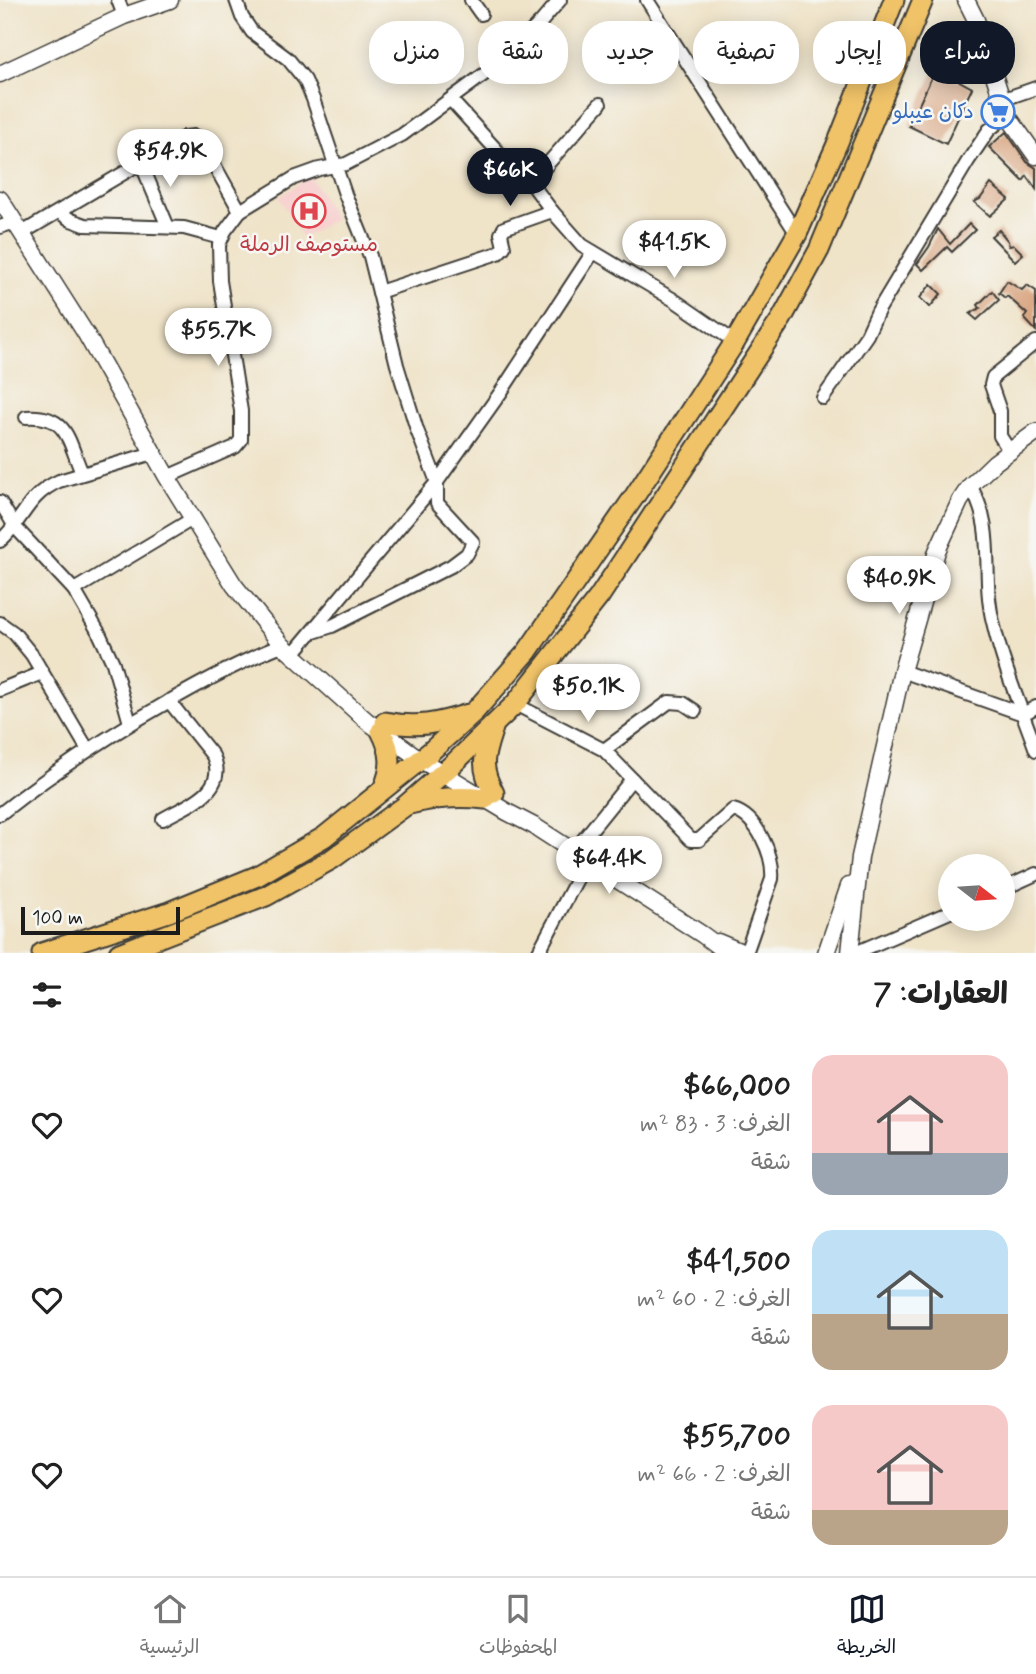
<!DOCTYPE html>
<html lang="ar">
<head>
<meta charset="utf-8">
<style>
	body { margin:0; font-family:Mynerve,"Playpen Sans Arabic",sans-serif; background:#f2f2f2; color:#222; direction:rtl; height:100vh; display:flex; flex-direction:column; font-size:26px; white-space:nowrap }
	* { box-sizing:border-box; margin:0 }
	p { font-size:23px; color:#767676 }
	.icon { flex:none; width:38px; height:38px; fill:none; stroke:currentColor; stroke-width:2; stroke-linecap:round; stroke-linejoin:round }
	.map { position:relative; height:953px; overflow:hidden; direction:ltr }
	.side { display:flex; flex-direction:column; background:#fff; flex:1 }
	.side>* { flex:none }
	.banner { position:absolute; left:21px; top:21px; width:994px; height:63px; direction:rtl; display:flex; gap:14px }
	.needle { width:46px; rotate:107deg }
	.buttons { position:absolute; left:938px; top:854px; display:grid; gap:14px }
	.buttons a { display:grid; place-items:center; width:77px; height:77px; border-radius:50%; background:#fff; box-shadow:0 4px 18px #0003; font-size:35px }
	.scale { position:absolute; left:21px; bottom:18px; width:159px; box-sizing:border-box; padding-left:7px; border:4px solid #1c1c1c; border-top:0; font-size:19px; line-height:24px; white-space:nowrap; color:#1c1c1c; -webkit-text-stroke:5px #f6f6f2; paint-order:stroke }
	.price { position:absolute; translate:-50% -60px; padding:0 16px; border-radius:24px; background:#fff; color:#222; font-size:23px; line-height:46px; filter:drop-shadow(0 2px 4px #0008) }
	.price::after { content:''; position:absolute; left:50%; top:42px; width:21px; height:16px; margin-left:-10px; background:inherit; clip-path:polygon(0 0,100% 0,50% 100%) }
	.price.on { background:#111827; color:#fff }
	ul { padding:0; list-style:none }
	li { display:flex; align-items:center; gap:21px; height:175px; padding:0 28px }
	li span { display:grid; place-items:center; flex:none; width:196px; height:140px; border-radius:21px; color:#555 }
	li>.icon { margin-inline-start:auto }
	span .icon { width:84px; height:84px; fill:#fffc; stroke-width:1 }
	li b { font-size:30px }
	h2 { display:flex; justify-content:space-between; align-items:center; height:84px; padding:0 28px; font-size:30px }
	.pill { padding:0 24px; border-radius:28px; background:#fff; box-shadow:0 4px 18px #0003; font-size:24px; line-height:63px }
	.pill.on { background:#111827; color:#fff }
	.tabs { display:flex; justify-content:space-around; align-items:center; height:98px; border-top:2px solid #e0e0e0; background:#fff; font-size:19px; color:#767676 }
	.tabs a { display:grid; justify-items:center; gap:4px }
	.tabs .on { color:#111827 }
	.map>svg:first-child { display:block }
	.built { fill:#f7d0cf }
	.building { fill:#d69d76 }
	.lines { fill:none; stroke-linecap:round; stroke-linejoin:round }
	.minor-casing { stroke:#3c3a36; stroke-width:16 }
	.tertiary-casing { stroke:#3c3a36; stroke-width:19 }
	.primary-casing { stroke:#3c3a36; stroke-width:23 }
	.minor { stroke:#fff; stroke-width:12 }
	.tertiary { stroke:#fff; stroke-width:16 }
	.primary { stroke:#f0c369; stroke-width:19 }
	.labels { text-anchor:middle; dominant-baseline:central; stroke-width:5; stroke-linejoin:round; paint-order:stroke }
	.shop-label { font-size:21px; fill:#366cbe; stroke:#f6f6f2; text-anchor:end }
	.health-label { font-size:21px; fill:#be3a42; stroke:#f6f6f2 }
</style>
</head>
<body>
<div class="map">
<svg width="1036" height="953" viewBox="0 0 1036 953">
	<rect width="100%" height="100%" fill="#f6f6f2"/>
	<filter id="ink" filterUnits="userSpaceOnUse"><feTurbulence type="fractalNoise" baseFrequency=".0143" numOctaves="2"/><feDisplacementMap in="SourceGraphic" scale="14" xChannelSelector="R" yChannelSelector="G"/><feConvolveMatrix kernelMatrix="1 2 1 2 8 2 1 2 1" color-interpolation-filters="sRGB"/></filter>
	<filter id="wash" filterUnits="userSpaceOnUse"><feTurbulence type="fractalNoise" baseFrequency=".00686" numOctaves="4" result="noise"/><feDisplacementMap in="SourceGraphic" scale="28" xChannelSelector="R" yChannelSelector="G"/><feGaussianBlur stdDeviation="1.57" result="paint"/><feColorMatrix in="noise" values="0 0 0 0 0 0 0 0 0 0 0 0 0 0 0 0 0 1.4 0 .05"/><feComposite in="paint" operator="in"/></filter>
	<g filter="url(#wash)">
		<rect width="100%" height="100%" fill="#efe3c8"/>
		<path class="built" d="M310 176 335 219 302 238 279 197Z"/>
		<g id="blocks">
			<g class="building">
				<path d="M936 68 972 88 946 144 909 126Z"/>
				<path d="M1006 132 1027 162 1036 168V189L1027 176 1023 181 989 147Z"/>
				<path d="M991 184 1009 199 990 216 974 202 980 199Z"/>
				<path d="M969 224 975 230 952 252 947 247 923 270 917 264 929 247 938 229 950 244Z"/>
				<path d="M999 230 1008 241 1009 246 1014 245 1023 254 1015 261 991 236Z"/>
				<path d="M1007 281 1022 290 1027 285 1036 291V331L1024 318 1027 314 1007 296 1005 298 999 293Z"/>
				<path d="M931 284 941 294 930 307 920 298Z"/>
				<path d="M992 291 999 300 977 320 970 314 980 308 978 305Z"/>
			</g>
		</g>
	</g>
	<g filter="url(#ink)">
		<use href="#blocks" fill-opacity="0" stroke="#3c3a36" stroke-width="2"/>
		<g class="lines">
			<defs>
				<g id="minor">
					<path d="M118 0 124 16"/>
					<path d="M236 0 242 17 252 32 288 59 305 80 313 99 345 194 370 256 397 365 417 430 437 482V503L473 542 467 554 451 566 332 626 311 633"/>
					<path d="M471 0 481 14"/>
					<path d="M647 0 797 234"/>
					<path d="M451 100 511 166 531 183 552 211 582 245 674 300 735 342"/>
					<path d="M1001 100 1036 88"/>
					<path d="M141 163 168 227"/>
					<path d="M531 183 600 104"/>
					<path d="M59 212 71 220 85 225 184 228 221 238"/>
					<path d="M0 227 15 222"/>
					<path d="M22 233 185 137 194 136 199 138 240 211"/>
					<path d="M379 292 498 253 504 247 501 234 504 228 552 211"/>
					<path d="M823 398 867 335 878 311 968 161 989 130 1007 115"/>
					<path d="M26 417C69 414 68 442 82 473"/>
					<path d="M1009 450 1000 436V411L991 385 993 377 1036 342"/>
					<path d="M167 477 235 447 241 440V411L220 281 219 245 225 231 240 211 294 178 319 169 346 164 402 135 494 67 541 22 560 0"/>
					<path d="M970 486C997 529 981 575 993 622 1003 666 1021 708 1036 750"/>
					<path d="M0 502 16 528 74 590"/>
					<path d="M0 541C25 519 26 496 59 481L153 453"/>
					<path d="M0 623 14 633 32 655 88 750"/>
					<path d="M292 655 437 482 501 392 593 252"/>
					<path d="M902 671 1023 714 1036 707"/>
					<path d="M0 690 42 673"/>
					<path d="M515 704 604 750 691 840H699L733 810C757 816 774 856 772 879L746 953"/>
					<path d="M130 723 113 663 99 633 74 590 194 518"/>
					<path d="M604 750 669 702 683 703 695 711"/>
					<path d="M0 814C53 772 108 736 166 703 204 681 241 661 282 645"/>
					<path d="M163 819C187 805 229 791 213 756L169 701"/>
					<path d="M574 851 632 779"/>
					<path d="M1003 889 1036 874"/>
					<path d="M538 953 587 860"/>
					<path d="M855 953 950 912"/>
				</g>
				<g id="tertiary">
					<path d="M966 0 976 20 1007 115 1036 156"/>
					<path d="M0 74 124 16 170 0"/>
					<path d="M0 199 86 334 167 477 234 585 282 645 367 721 421 760 507 812 534 826 703 935 727 953"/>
					<path d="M718 942 744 953"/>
					<path d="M826 953 849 886"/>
					<path d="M850 953 860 857 902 671 937 551 960 501 970 486 994 463 1036 432"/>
				</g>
				<g id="primary">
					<path d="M385 722C418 728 436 724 468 714"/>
					<path d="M493 728C484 756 479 766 494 793"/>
					<path d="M381 731C392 752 393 768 383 789"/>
					<path d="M410 804C436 797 458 796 485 799"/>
					<path d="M42 953 169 912 257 876 324 837 430 752 475 711 527 652 634 497 735 342 797 234 838 142 894 0"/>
					<path d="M119 953 266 896 332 859 405 806 452 765 515 704 599 597 782 318 819 250 923 0"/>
				</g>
			</defs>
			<use href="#minor" class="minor-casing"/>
			<use href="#tertiary" class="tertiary-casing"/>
			<use href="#primary" class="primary-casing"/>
			<use href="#minor" class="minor"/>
			<use href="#tertiary" class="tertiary"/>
			<use href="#primary" class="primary"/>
		</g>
	</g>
	<defs>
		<symbol id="supermarket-ring" viewBox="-11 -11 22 22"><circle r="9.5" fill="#f6f6f2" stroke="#3f7fe0" stroke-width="1.5"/><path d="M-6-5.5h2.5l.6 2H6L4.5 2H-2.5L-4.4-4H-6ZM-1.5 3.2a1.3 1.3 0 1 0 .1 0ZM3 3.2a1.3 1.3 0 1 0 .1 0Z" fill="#3f7fe0"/></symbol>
		<symbol id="hospital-ring" viewBox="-11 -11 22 22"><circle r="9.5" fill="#f6f6f2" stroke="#e0444e" stroke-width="1.5"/><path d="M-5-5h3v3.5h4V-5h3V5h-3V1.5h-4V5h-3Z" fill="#e0444e"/></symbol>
	</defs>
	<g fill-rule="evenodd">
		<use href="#supermarket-ring" x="979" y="93" width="38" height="38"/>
		<use href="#hospital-ring" x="290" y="192" width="38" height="38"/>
	</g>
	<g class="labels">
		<g class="shop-label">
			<text x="974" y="112">دكان عيبلو</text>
		</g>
		<g class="health-label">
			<text x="309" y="245">مستوصف الرملة</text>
		</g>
	</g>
</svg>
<div class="buttons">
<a><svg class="needle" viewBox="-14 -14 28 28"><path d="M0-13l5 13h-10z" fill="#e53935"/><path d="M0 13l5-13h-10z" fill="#767676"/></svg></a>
</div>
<div class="scale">100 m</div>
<b class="price" style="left:170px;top:189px">$54.9K</b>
<b class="price on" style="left:510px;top:208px">$66K</b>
<b class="price" style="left:674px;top:280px">$41.5K</b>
<b class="price" style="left:218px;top:368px">$55.7K</b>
<b class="price" style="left:899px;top:616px">$40.9K</b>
<b class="price" style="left:588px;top:724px">$50.1K</b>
<b class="price" style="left:609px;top:896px">$64.4K</b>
<div class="banner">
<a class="pill on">شراء</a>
<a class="pill">إيجار</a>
<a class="pill">تصفية</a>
<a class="pill">جديد</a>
<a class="pill">شقة</a>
<a class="pill">منزل</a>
</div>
</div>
<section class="side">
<h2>العقارات: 7<svg class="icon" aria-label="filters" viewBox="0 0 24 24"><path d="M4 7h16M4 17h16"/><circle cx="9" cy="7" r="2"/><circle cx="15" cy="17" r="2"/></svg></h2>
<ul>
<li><span style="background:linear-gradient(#f6c9c9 70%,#9aa5b1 0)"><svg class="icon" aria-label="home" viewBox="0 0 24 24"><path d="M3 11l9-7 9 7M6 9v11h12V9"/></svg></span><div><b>$66,000</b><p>الغرف: 3 · 83 m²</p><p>شقة</p></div><svg class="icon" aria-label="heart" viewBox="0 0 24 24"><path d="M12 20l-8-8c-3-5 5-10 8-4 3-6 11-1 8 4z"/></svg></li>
<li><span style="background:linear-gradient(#bfe0f5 60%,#b9a48a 0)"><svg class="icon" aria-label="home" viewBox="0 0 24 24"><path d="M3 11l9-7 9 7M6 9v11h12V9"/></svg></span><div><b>$41,500</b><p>الغرف: 2 · 60 m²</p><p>شقة</p></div><svg class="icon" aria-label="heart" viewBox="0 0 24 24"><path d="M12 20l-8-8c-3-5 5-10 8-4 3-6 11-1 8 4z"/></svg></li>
<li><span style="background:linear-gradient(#f6c9c9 75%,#b9a48a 0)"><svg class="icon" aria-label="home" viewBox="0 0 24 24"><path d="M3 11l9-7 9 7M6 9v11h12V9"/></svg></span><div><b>$55,700</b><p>الغرف: 2 · 66 m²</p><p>شقة</p></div><svg class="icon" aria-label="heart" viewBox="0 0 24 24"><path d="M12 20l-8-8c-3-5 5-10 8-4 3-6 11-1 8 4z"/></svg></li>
</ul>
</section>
<nav class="tabs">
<a class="on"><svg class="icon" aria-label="map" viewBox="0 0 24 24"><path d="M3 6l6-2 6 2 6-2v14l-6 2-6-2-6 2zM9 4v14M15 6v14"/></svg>الخريطة</a>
<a><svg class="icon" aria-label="saved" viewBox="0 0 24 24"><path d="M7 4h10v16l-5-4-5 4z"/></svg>المحفوظات</a>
<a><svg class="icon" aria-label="home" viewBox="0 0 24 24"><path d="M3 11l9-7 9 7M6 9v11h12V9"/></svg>الرئيسية</a>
</nav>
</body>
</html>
